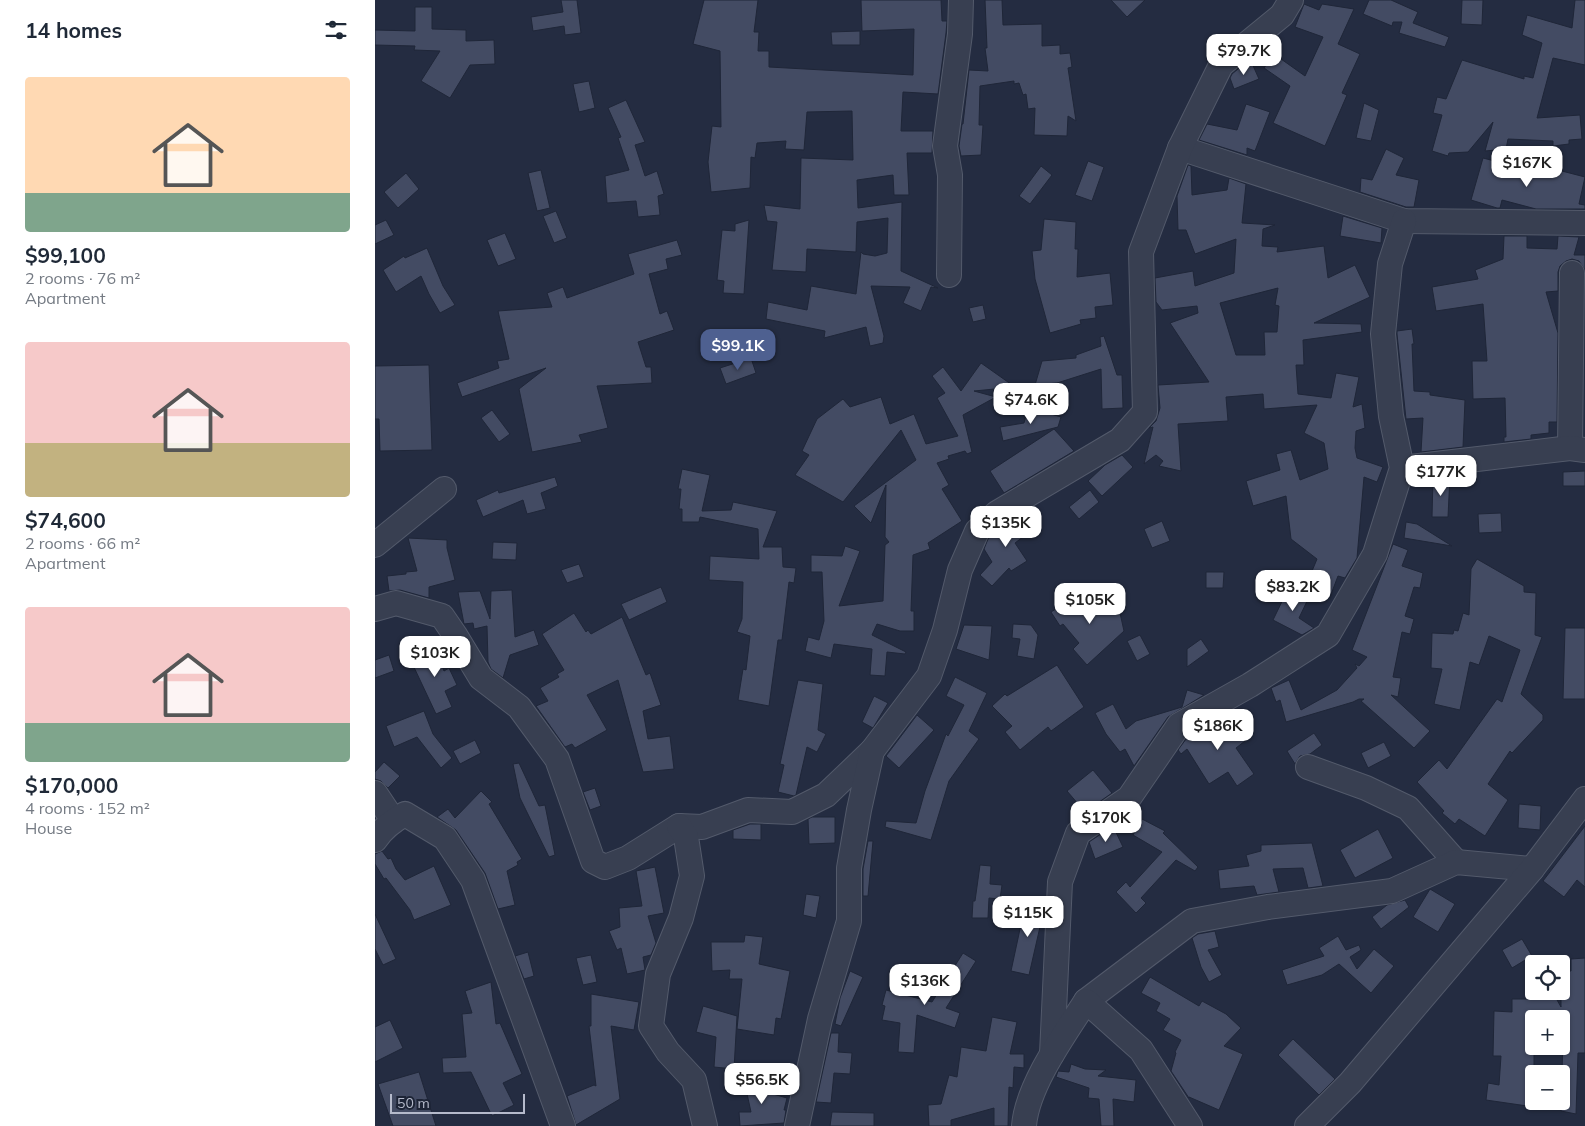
<!DOCTYPE html>
<html lang="en">
<head>
<meta charset="utf-8">
<style>
	body { margin:0; font-family:Mulish,sans-serif; background:#f6f6f7; color:#1f2937; height:100vh; display:flex; flex-direction:column; font-size:19px; white-space:nowrap }
	* { box-sizing:border-box; margin:0 }
	p { font-size:16px; color:#747a83 }
	.icon { flex:none; width:28px; height:28px; fill:none; stroke:currentColor; stroke-width:2; stroke-linecap:round; stroke-linejoin:round }
	.map { position:relative; flex:1; overflow:hidden }
	.panel { display:flex; flex-direction:column; background:#fff; width:375px }
	.panel>* { flex:none }
	.buttons { position:absolute; left:1150px; top:955px; display:grid; gap:10px }
	.buttons a { display:grid; place-items:center; width:45px; height:45px; border-radius:5px; background:#fff; box-shadow:0 1px 4px #0004; font-size:25px }
	.scale { position:absolute; left:15px; bottom:12px; width:135px; box-sizing:border-box; padding-left:5px; border:2px solid #b5bacb; border-top:0; font-size:14px; line-height:18px; white-space:nowrap; color:#b5bacb; -webkit-text-stroke:4px #1d2436; paint-order:stroke }
	.price { position:absolute; translate:-50% -42px; padding:0 11px; border-radius:10px; background:#fff; color:#222; font-size:16px; line-height:32px; filter:drop-shadow(0 1px 2px #0008) }
	.price::after { content:''; position:absolute; left:50%; top:30px; width:15px; height:11px; margin-left:-8px; background:inherit; clip-path:polygon(0 0,100% 0,50% 100%) }
	.price.on { background:#4e6090; color:#fff }
	ul { padding:0; list-style:none }
	li { display:grid; align-content:center; gap:10px; height:265px; padding:0 25px }
	li span { display:grid; place-items:center; height:155px; border-radius:5px; color:#555 }
	li>.icon { margin-inline-start:auto }
	span .icon { width:90px; height:90px; fill:#fffc; stroke-width:1 }
	li b { font-size:21px }
	h2 { display:flex; justify-content:space-between; align-items:center; height:60px; padding:0 25px; font-size:21px }
	main { display:flex; flex:1; min-height:0 }
	.map>svg:first-child { display:block }
	.building { fill:#434b63; stroke:#1f2638; fill-rule:evenodd }
	.lines { fill:none; stroke-linecap:round; stroke-linejoin:round }
	.minor-casing { stroke:#535a6b; stroke-width:26 }
	.minor { stroke:#383f51; stroke-width:24 }
</style>
</head>
<body>
<main>
<section class="panel">
<h2>14 homes<svg class="icon" aria-label="filters" viewBox="0 0 24 24"><path d="M4 7h16M4 17h16"/><circle cx="9" cy="7" r="2"/><circle cx="15" cy="17" r="2"/></svg></h2>
<ul>
<li><span style="background:linear-gradient(#ffd9b3 75%,#7fa58c 0)"><svg class="icon" aria-label="home" viewBox="0 0 24 24"><path d="M3 11l9-7 9 7M6 9v11h12V9"/></svg></span><div><b>$99,100</b><p>2 rooms · 76 m²</p><p>Apartment</p></div></li>
<li><span style="background:linear-gradient(#f6c9c9 65%,#c2b280 0)"><svg class="icon" aria-label="home" viewBox="0 0 24 24"><path d="M3 11l9-7 9 7M6 9v11h12V9"/></svg></span><div><b>$74,600</b><p>2 rooms · 66 m²</p><p>Apartment</p></div></li>
<li><span style="background:linear-gradient(#f6c9c9 75%,#7fa58c 0)"><svg class="icon" aria-label="home" viewBox="0 0 24 24"><path d="M3 11l9-7 9 7M6 9v11h12V9"/></svg></span><div><b>$170,000</b><p>4 rooms · 152 m²</p><p>House</p></div></li>
</ul>
</section>
<div class="map">
<svg width="1210" height="1126" viewBox="0 0 1210 1126">
	<rect width="100%" height="100%" fill="#242c41"/>
	<g class="building">
		<path d="M186 0H202L206 33 190 35 189 26 158 31 156 17 188 12Z"/>
		<path d="M329 0H383L379 32H384L383 51H394V67L538 75 539 29 487 31 486 0H566L567 21H572L571 33 563 94 528 92 526 131H558L557 153H532L534 195H519L518 175 482 180 483 208 527 202 526 271 563 288 556 287 546 311 528 303 535 287 496 286 509 336 508 343 495 346 491 327 449 338 450 331 391 319 393 302 432 310 436 286 481 294 486 252 488 254 500 256 512 253 513 218 482 222 481 252 432 249 431 272 397 270 402 222 392 221 389 205 425 209 426 158 478 160 477 111 432 112 429 150 410 149 411 141 382 143 380 158 376 157 375 188 336 192 333 162 337 126 346 127 345 51 318 44Z"/>
		<path d="M610 0H627L628 25 667 24V46L685 45V54L695 53 697 67 693 68 701 121 693 116 692 136 659 135 660 108 653 109 651 94 648 95 644 83 639 84V81L605 86 604 125H608L606 155 586 156 584 146 587 124H588L594 70 613 71 610 48H612Z"/>
		<path d="M736 0H770L752 17Z"/>
		<path d="M994 0H1016L1043 12 1038 23 1074 37 1070 47 1024 33 1027 22H1018L1017 26 988 14Z"/>
		<path d="M1087 0H1108L1107 25 1086 24Z"/>
		<path d="M1200 0H1210V65L1178 58 1162 118 1205 115 1207 139 1194 140V144L1178 146V141L1133 139 1131 149 1110 151 1118 122 1093 152 1074 153 1073 156 1057 151 1067 115 1058 113 1062 97 1071 99 1087 60 1149 79V76L1158 78 1167 43 1147 35 1152 15 1197 28Z"/>
		<path d="M929 4 944 10 947 4 979 9 963 44 985 54 967 93 972 95 950 146 898 123 915 86 889 68 899 54 930 76 948 37 920 27Z"/>
		<path d="M40 7H57V29L91 30V41L119 40 120 64 95 65 75 98 46 81 65 51 39 50 40 46 0 45V30L40 31Z"/>
		<path d="M485 31V45H457L456 32Z"/>
		<path d="M876 61 884 79 859 89 855 78 857 74 869 64Z"/>
		<path d="M214 81 220 108 204 112 198 84Z"/>
		<path d="M251 100 270 142 260 145 270 176 282 171 289 194 283 196 285 215 263 217 261 201 232 203 230 176 254 170 243 138 246 137 233 108Z"/>
		<path d="M989 103 1004 110 996 141 981 138Z"/>
		<path d="M871 104 895 112 880 151 872 148V155L824 140 832 124 862 130Z"/>
		<path d="M1011 149 1029 158 1021 175 1044 180 1039 207H1031L985 192 986 178 997 180Z"/>
		<path d="M1108 158 1181 177 1183 170 1210 177 1204 204 1210 205V209H1161L1127 200 1125 208H1122L1096 200Z"/>
		<path d="M713 161 729 167 717 201 700 195Z"/>
		<path d="M813 165 816 166 817 195 852 190 854 178 871 184 867 223 900 225 888 229 887 246 903 247 902 252 949 246 953 278 980 265 995 297 939 323 986 324 987 332 928 340 929 365H921L923 394 956 398 961 373 984 377 978 407 987 404 990 428 981 431 980 448 982 458 1008 467 1002 482 989 477 982 558 970 578 963 576 955 597 930 588 942 559 916 539 911 496 878 506 871 481 905 470 901 454 916 450 925 480 953 469 949 443 929 433 942 405 889 409 888 394 851 397 853 421 803 424 806 471 784 466 788 461 781 455 769 464 778 427 774 428 781 421 785 408 783 385 834 382 795 323 823 313 822 306 787 310 781 302 780 278 818 271 820 286 859 273 861 239 820 254 811 230H803L802 196ZM903 288 900 305 904 306 902 332H889L890 355H861L845 303Z"/>
		<path d="M666 166 677 175 655 204 644 196Z"/>
		<path d="M166 170 175 208 162 211 153 173Z"/>
		<path d="M31 173 44 189 23 208 9 192Z"/>
		<path d="M181 211 192 238 179 243 168 216Z"/>
		<path d="M968 216 1007 228 1006 243 965 236Z"/>
		<path d="M669 219 701 222 700 249H703L702 277 735 273 738 305 720 307 721 318 705 320 706 324 675 333 660 279 657 251 666 250Z"/>
		<path d="M11 220 19 235 0 244V225Z"/>
		<path d="M374 220 369 294 348 293 349 281 342 280 347 230 360 231V224Z"/>
		<path d="M130 233 141 259 123 266 112 240Z"/>
		<path d="M1129 236H1152V248L1182 249 1183 236 1204 237 1199 255H1210V270L1204 261 1197 259 1191 261 1185 266 1183 272V291L1171 292 1183 333 1182 422H1174V433L1156 435V439L1129 442V437H1131L1130 398 1098 399 1097 361H1112L1108 304 1061 311 1057 287 1103 279 1100 270 1128 259Z"/>
		<path d="M302 240 307 255 291 259 293 269 274 274 285 314 292 311 299 330 263 342 271 367H276L277 383 222 386 233 428 204 435 207 442 157 452 144 389 171 368 87 397 82 383 124 368 122 361 134 359 123 311 177 307 172 293 188 287 192 298 259 274 253 254Z"/>
		<path d="M52 248 68 286 80 305 65 313 54 294 46 276 21 292 8 270 29 256 30 258Z"/>
		<path d="M608 305 611 319 598 322 594 308Z"/>
		<path d="M1037 329 1039 344H1037L1039 391 1055 392V395L1090 400 1088 447 1046 452 1048 418 1031 419 1022 334V331Z"/>
		<path d="M729 336 742 375H747L748 408 727 409 726 369 682 383 660 385 667 361 701 358V355L726 346 725 337Z"/>
		<path d="M376 358 381 373 351 384 345 368Z"/>
		<path d="M606 363 640 387 599 391 621 397 588 415 597 452 592 454 590 451 573 456 574 459 562 463 574 485 567 489 587 521 553 543 555 549 538 555 536 611H539V631H525L502 624 497 635 531 652 530 654 512 652 510 676 495 675 497 649 459 644 456 658 430 651 433 637 444 640 449 621 447 572H436V555L467 556 470 546 485 551 464 606 508 601 510 545 514 542 510 537 511 485 496 523 479 506 541 460 526 430 468 502 420 475 434 455 427 451 442 419 468 399 475 407 506 397 515 424 539 414 551 444 583 436 562 398 570 393 557 376 568 367 586 391Z"/>
		<path d="M54 365 57 450 5 451 4 419H0V366Z"/>
		<path d="M653 407 686 417 683 427 628 441 625 427 649 423Z"/>
		<path d="M117 410 135 434 124 442 106 418Z"/>
		<path d="M679 429 699 451 629 493 615 471Z"/>
		<path d="M747 455 758 467 727 496 713 481 730 465Z"/>
		<path d="M307 469 335 475 327 511 356 510 358 502 402 511 388 547H407L408 567 421 568 419 583 414 582 407 640H403L394 706 363 700 368 669 371 670 375 636 362 632 367 619 368 582 334 580 335 556 384 559 383 529 325 517 324 522H307V509H304L306 489H303Z"/>
		<path d="M1210 471V486H1188V472Z"/>
		<path d="M1075 476 1073 517H1057L1058 478Z"/>
		<path d="M180 477 183 486 166 493 171 509 152 514 148 500 108 517 101 500 123 490 124 493Z"/>
		<path d="M715 490 724 502 704 519 694 507Z"/>
		<path d="M650 513 661 527 640 543 652 561 636 571 634 568 617 586 605 575 617 562 609 549 613 539 629 525Z"/>
		<path d="M1126 513 1127 532 1104 533 1103 514Z"/>
		<path d="M787 521 795 541 777 548 769 529Z"/>
		<path d="M1031 522 1042 524 1077 546 1029 538Z"/>
		<path d="M33 538 72 540V548L80 580 54 587V598L25 590 14 591 12 576 31 574V572L42 571Z"/>
		<path d="M118 542 142 543 141 560 117 559Z"/>
		<path d="M1018 544 1033 550 1027 566 1048 573 1045 588 1039 587 1030 616 1039 619 1035 634 1027 632 1018 677 1026 678 1023 697 1016 695 1055 731 1039 748 986 701 989 699H984L978 702 911 722 905 700 901 702 896 688 914 680 926 710 962 690 982 668 980 664 984 666 992 657 977 650Z"/>
		<path d="M1102 559 1149 586V592L1161 593 1160 635 1167 637 1146 694 1168 715V720L1137 753 1135 751 1113 784 1133 800 1110 836 1084 819 1080 824 1067 813 1069 811 1042 782 1064 760 1072 769 1122 699 1127 702 1145 650 1114 636 1104 665 1095 662 1085 710 1059 704 1067 669 1056 668 1057 633 1078 634 1079 630 1083 631 1088 613 1094 615 1096 569Z"/>
		<path d="M204 564 209 577 192 583 186 570Z"/>
		<path d="M831 572H849L848 588H831Z"/>
		<path d="M286 587 292 602 254 620 246 604Z"/>
		<path d="M914 587 934 597 924 618 939 628 927 635 898 620Z"/>
		<path d="M137 590 140 637 159 630 164 645 135 655 128 678 116 669 113 662 112 626 99 629 98 623 89 624 83 592 105 591 115 619 116 591Z"/>
		<path d="M709 591 718 607 728 596 745 613 749 631 712 665 698 649 704 643 688 624 685 626 676 612Z"/>
		<path d="M199 613 211 632 213 630 216 634 247 617 271 675 275 673 286 705 268 711 273 739 295 736 299 769 268 772 243 680 212 695 232 730 200 748 197 744 190 747 161 706 173 701 165 688 184 677 182 674 189 670 167 634Z"/>
		<path d="M638 624 656 625 663 635 659 659 642 656 645 639 637 638Z"/>
		<path d="M589 625 617 626 614 660 581 649Z"/>
		<path d="M1190 628H1210V699H1188Z"/>
		<path d="M765 635 775 654 762 661 752 641Z"/>
		<path d="M826 639 834 651 812 667V649Z"/>
		<path d="M57 641 69 671 74 668 82 685 70 691 77 707 61 714 37 663 49 659 44 647Z"/>
		<path d="M14 655 19 671 0 678V660Z"/>
		<path d="M682 665 709 707 676 731 673 727 645 750 630 732 637 726 617 706 630 694 632 696Z"/>
		<path d="M580 677 612 693 594 731 604 739 574 781 556 840 510 827 511 821 541 823 550 791 571 734 573 736 589 705 571 696Z"/>
		<path d="M423 680 448 684 443 730 451 734 442 752 432 747 421 795 419 796 403 792 409 765 405 764Z"/>
		<path d="M812 690 829 695 793 717 759 766 750 749 745 752 731 734 720 713 738 704 751 729 761 721 807 707Z"/>
		<path d="M499 696 513 703 498 728 487 722Z"/>
		<path d="M49 711 58 734 77 758 66 768 42 737 19 747 11 726Z"/>
		<path d="M854 712 870 741 861 748 879 774 862 786 853 772 834 784 812 749 806 754 803 750 814 735Z"/>
		<path d="M542 715 559 730 524 768 511 756Z"/>
		<path d="M939 733 947 745 935 754 925 756 920 764 912 751Z"/>
		<path d="M100 740 106 753 85 764 78 751Z"/>
		<path d="M1009 742 1016 756 993 768 986 753Z"/>
		<path d="M9 762 25 776 13 788 6 781 0 779V772Z"/>
		<path d="M144 763 164 806 170 805 180 855 174 857 145 798 138 764Z"/>
		<path d="M718 770 737 793 710 812 692 791Z"/>
		<path d="M220 788 226 806 215 810 208 792Z"/>
		<path d="M106 791 117 802 114 804 147 859 142 862 143 865 132 871 140 905 123 909 110 873 81 830 62 817 73 809 80 818Z"/>
		<path d="M1144 804 1166 806 1165 830 1143 828Z"/>
		<path d="M437 817H460V843L434 844 433 819Z"/>
		<path d="M767 819 790 831 788 833 823 867 820 871 801 860 766 898 771 903 761 913 741 892 751 882 755 887 787 852 758 835Z"/>
		<path d="M375 824H386V840L358 839V830Z"/>
		<path d="M738 826 748 847 720 859 714 842Z"/>
		<path d="M1210 826V887L1202 880 1189 897 1168 881Z"/>
		<path d="M1003 829 1018 858 980 878 965 850Z"/>
		<path d="M493 841H498L493 896H488V869Z"/>
		<path d="M937 843 948 886 933 888 928 868 898 869 904 892 882 895 879 886 845 889 843 870 874 866 871 855 886 851V845Z"/>
		<path d="M7 851 13 859 16 858 21 869 30 880 59 866 76 905 39 920 35 910 11 878 9 879 0 864V854Z"/>
		<path d="M605 865 616 866 615 884 627 885 625 899 614 898 613 918H597L598 901H600Z"/>
		<path d="M280 867 289 913 273 916 281 943 276 955 268 957 270 970 252 974 246 948 242 950 234 931 245 927 244 908 267 906 261 871Z"/>
		<path d="M1055 889 1080 904 1063 932 1038 917Z"/>
		<path d="M431 894 445 896 441 918 428 915Z"/>
		<path d="M1030 900 1034 907 1006 929 997 917 1012 905Z"/>
		<path d="M651 901 670 905 654 975 636 971Z"/>
		<path d="M0 914 21 959 8 965 0 949Z"/>
		<path d="M840 931 844 947 833 950 847 975 834 982 826 967 817 938 823 934Z"/>
		<path d="M370 935 388 937 384 964 415 971 406 1019 401 1018 399 1035 362 1029 367 979H354L355 970 337 971 336 942H369Z"/>
		<path d="M963 936 971 950 984 945 986 950 975 957 982 969 999 949 1019 966 996 993 964 964 947 975 912 985 907 970 949 956 944 948Z"/>
		<path d="M1147 939 1157 956 1137 968 1127 950Z"/>
		<path d="M153 952 159 976 149 979 140 956Z"/>
		<path d="M588 953 601 961 571 1008 585 1013 580 1028 542 1015 539 1053 523 1052 525 1023 507 1020 510 1006 507 1005 511 990 557 1002Z"/>
		<path d="M216 955 222 982 208 985 201 958Z"/>
		<path d="M1210 958V1053H1203L1201 1114 1186 1111 1188 1037H1186V1019H1159V1107L1111 1100 1113 1083 1124 1085 1126 1056H1118L1119 1011 1137 1012V999H1156L1151 991H1177L1186 1007V971H1196V959Z"/>
		<path d="M475 971 488 977 466 1026 460 1024 465 998Z"/>
		<path d="M775 977 824 1006 827 1001 851 1014 866 1028 849 1046 868 1054 844 1110 814 1097V1098L796 1071 801 1053 800 1052 806 1040 788 1030 795 1019 781 1011 785 1003 766 993Z"/>
		<path d="M116 982 121 1024 125 1023 147 1074 128 1083 139 1105 117 1116 96 1072 68 1073 67 1058 91 1057 87 1014 97 1013 90 991Z"/>
		<path d="M216 994 264 1002 259 1030 236 1026 245 1099 201 1125 192 1096 219 1085 221 1086 214 1026H216Z"/>
		<path d="M328 1006 362 1016 359 1069 339 1067 341 1037 321 1032Z"/>
		<path d="M617 1017 642 1022 635 1054H649V1068L639 1067 638 1088 634 1087 633 1126H619V1108L576 1120V1126H554L553 1105 566 1104 574 1075 582 1077 586 1047 611 1051Z"/>
		<path d="M15 1020 28 1048 0 1062V1027Z"/>
		<path d="M456 1033H464L463 1052 477 1053 475 1074 459 1073 456 1103 441 1102Z"/>
		<path d="M918 1039 960 1079 944 1095 903 1055Z"/>
		<path d="M696 1064 710 1069 731 1070 723 1076 761 1080 759 1102 738 1099 739 1126H726L724 1099 713 1098 714 1088 681 1077 683 1071 694 1072Z"/>
		<path d="M44 1072 61 1126H18L3 1084Z"/>
		<path d="M387 1076 391 1092 412 1098 409 1110H411L409 1123 365 1126 364 1112H376L369 1080Z"/>
		<path d="M457 1112 499 1113V1126H455Z"/>
	</g>
	<g class="lines">
		<defs>
			<g id="minor">
				<path d="M805 148 1029 221 1210 223"/>
				<path d="M574 275 575 175 570 146 585 34 586 0"/>
				<path d="M1195 448 1197 273"/>
				<path d="M1027 468 1195 448 1210 450"/>
				<path d="M0 545 69 489"/>
				<path d="M0 609 21 603 67 616 80 635 106 678 144 707 182 759 218 861 230 867 253 858 304 826 327 827 373 810 417 812 451 795 497 751"/>
				<path d="M933 767 991 788 1033 808 1081 862"/>
				<path d="M0 793 18 820"/>
				<path d="M304 826 311 837 317 876 306 918 283 974 276 1026 293 1052 319 1080 330 1126"/>
				<path d="M0 840C8 828 17 821 30 814L70 838 98 880 188 1126"/>
				<path d="M711 1001 817 921 893 907 1017 891 1081 862 1157 869"/>
				<path d="M677 1054 685 882 703 833 754 798 804 725 875 685 953 635 1000 554 1027 468 1016 416 1008 334 1015 264 1029 221"/>
				<path d="M422 1126 445 1019 474 921V868L484 810 497 751 554 676 570 630 585 570 602 531 622 513 745 440 770 412 766 252 805 148 846 65 907 15 916 0"/>
				<path d="M649 1126C652 1086 689 1035 711 1001L766 1050 815 1126"/>
				<path d="M932 1126 975 1083 1157 869 1210 799"/>
			</g>
		</defs>
		<use href="#minor" class="minor-casing"/>
		<use href="#minor" class="minor"/>
	</g>
</svg>
<div class="buttons">
<a><svg class="icon" aria-label="locate" viewBox="0 0 24 24"><circle cx="12" cy="12" r="6"/><path d="M12 2v4M12 18v4M2 12h4M18 12h4"/></svg></a>
<a>+</a>
<a>−</a>
</div>
<div class="scale">50 m</div>
<b class="price" style="left:869px;top:76px">$79.7K</b>
<b class="price" style="left:1152px;top:188px">$167K</b>
<b class="price on" style="left:363px;top:371px">$99.1K</b>
<b class="price" style="left:656px;top:425px">$74.6K</b>
<b class="price" style="left:1066px;top:497px">$177K</b>
<b class="price" style="left:631px;top:548px">$135K</b>
<b class="price" style="left:918px;top:612px">$83.2K</b>
<b class="price" style="left:715px;top:625px">$105K</b>
<b class="price" style="left:60px;top:678px">$103K</b>
<b class="price" style="left:843px;top:751px">$186K</b>
<b class="price" style="left:731px;top:843px">$170K</b>
<b class="price" style="left:653px;top:938px">$115K</b>
<b class="price" style="left:550px;top:1006px">$136K</b>
<b class="price" style="left:387px;top:1105px">$56.5K</b>
</div>
</main>
</body>
</html>
